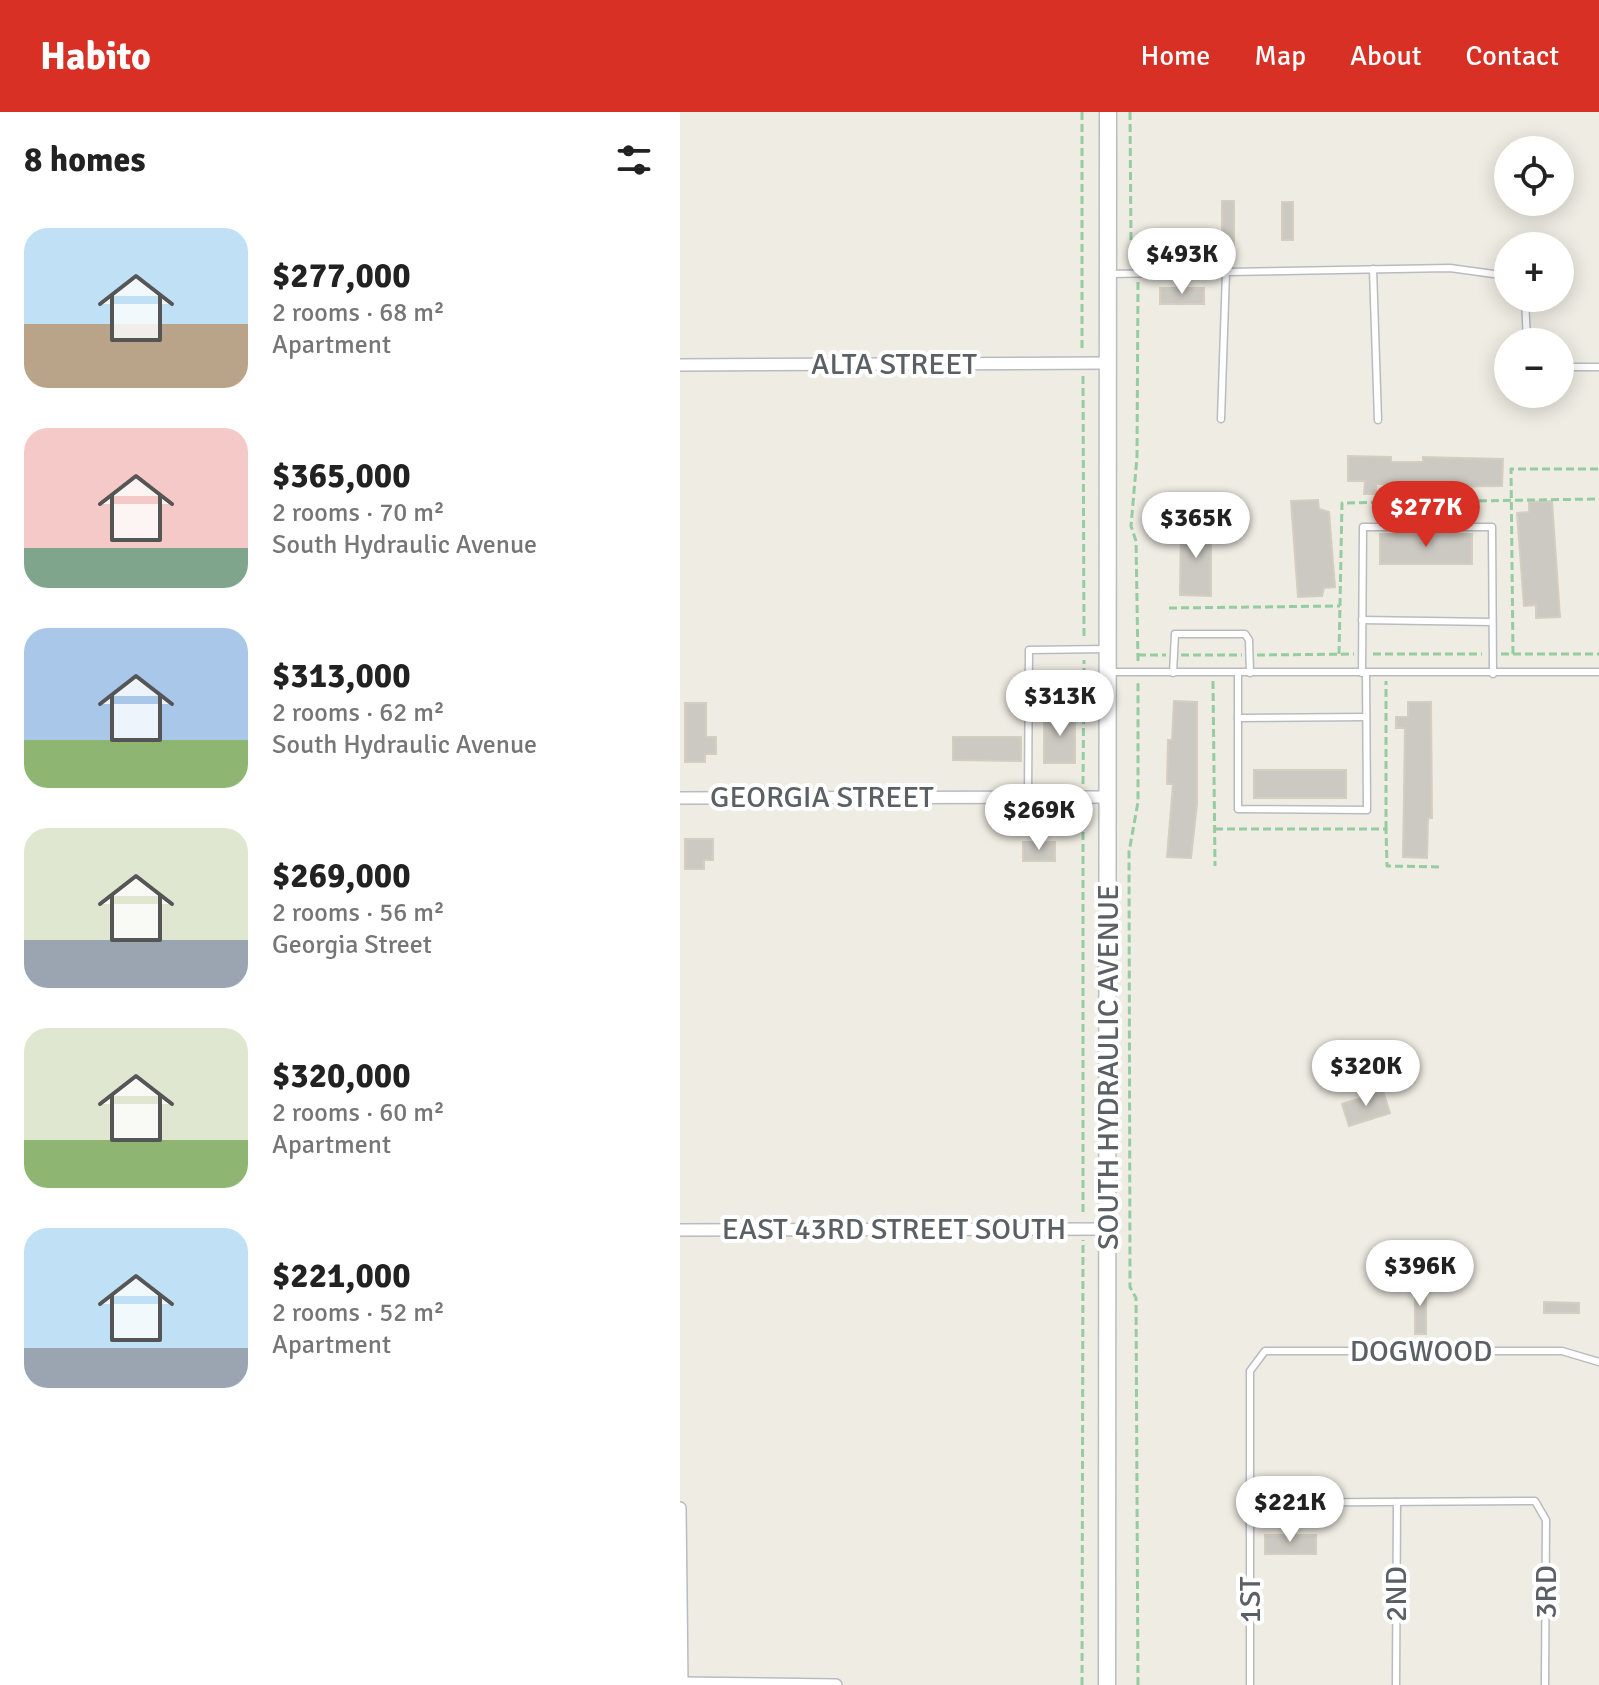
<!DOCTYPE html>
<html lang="en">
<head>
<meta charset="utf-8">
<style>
	body { margin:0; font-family:Signika,sans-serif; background:#f2f2f2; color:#222; height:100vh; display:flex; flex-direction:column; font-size:30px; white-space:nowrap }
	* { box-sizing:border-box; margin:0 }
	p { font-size:26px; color:#767676 }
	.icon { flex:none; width:44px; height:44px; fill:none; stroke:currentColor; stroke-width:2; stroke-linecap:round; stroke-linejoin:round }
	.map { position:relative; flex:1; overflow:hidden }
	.details { display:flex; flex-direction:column; background:#fff; width:680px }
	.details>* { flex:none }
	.buttons { position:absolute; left:814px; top:24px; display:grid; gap:16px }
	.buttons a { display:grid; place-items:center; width:80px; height:80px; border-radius:50%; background:#fff; box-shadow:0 4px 20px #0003; font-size:40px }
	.price { position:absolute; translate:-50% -68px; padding:0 18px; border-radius:28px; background:#fff; color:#222; font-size:26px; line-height:52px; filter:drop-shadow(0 2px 4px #0008) }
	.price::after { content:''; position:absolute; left:50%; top:48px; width:24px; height:18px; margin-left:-12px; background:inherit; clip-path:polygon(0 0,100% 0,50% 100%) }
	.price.selected { background:#d93025; color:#fff }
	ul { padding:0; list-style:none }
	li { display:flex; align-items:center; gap:24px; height:200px; padding:0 24px }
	li span { display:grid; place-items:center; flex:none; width:224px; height:160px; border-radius:24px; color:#555 }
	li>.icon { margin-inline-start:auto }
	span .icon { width:96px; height:96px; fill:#fffc; stroke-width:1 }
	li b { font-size:34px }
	h2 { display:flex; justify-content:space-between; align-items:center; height:96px; padding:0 24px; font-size:34px }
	header { display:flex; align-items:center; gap:48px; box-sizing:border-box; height:112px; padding:0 40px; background:#d93025; color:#fff }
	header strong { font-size:38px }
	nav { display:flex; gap:44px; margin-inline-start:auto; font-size:28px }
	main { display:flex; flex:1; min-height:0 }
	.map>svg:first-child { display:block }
	.building { fill:#ccc9c2; stroke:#d5cec0; stroke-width:2 }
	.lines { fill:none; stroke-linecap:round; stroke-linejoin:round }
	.lane-casing { stroke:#b8bbc0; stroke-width:9 }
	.street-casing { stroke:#b8bbc0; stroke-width:14 }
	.secondary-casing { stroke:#b8bdc3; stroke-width:19 }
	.path { stroke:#95cca2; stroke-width:3; stroke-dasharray:8 4; stroke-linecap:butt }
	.lane { stroke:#fff; stroke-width:6 }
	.street { stroke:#fff; stroke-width:11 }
	.secondary { stroke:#fff; stroke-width:16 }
	.labels { text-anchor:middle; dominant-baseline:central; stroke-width:8; stroke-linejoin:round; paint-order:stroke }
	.street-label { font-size:30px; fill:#5b6065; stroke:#fff }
</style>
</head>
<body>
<header>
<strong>Habito</strong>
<nav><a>Home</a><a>Map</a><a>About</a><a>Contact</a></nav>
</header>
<main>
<section class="details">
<h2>8 homes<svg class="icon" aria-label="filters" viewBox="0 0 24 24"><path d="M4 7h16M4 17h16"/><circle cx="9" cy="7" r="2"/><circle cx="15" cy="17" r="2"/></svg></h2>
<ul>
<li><span style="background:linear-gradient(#bfe0f5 60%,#b9a48a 0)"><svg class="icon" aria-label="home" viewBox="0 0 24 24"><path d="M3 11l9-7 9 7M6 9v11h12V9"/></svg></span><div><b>$277,000</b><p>2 rooms · 68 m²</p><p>Apartment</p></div></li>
<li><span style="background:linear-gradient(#f6c9c9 75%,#7fa58c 0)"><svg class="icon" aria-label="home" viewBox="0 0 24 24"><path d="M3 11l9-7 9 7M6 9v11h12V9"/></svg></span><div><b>$365,000</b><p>2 rooms · 70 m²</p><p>South Hydraulic Avenue</p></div></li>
<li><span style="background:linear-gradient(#a9c7e8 70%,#8fb573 0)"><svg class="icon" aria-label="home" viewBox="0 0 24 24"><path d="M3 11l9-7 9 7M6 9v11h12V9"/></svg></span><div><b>$313,000</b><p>2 rooms · 62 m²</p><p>South Hydraulic Avenue</p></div></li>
<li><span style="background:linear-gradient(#dfe7d0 70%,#9aa5b1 0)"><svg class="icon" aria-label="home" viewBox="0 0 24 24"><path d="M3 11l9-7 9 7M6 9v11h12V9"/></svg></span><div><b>$269,000</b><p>2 rooms · 56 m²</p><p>Georgia Street</p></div></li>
<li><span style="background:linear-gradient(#dfe7d0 70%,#8fb573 0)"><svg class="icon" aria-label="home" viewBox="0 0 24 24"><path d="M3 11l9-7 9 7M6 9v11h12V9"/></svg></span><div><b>$320,000</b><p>2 rooms · 60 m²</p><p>Apartment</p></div></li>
<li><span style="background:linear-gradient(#bfe0f5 75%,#9aa5b1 0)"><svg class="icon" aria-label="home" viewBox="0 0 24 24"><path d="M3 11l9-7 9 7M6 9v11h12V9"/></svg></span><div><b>$221,000</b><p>2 rooms · 52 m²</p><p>Apartment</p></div></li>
</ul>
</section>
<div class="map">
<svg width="919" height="1573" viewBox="0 0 919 1573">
	<rect width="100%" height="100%" fill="#efece3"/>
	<g class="building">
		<rect x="542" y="89" width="12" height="51"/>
		<rect x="602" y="90" width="11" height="38"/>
		<rect x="480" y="176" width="44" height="16"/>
		<path d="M668 344 711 345V350H743V345L823 347 822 374 733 375 732 386H722V372H696V382H684L685 369H668Z"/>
		<path d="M638 388 639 397 649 400 655 475 644 476 642 484 618 485 611 389Z"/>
		<path d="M872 389 880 505 856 506V493L844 494 837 401 849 400V390Z"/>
		<path d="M501 412H531V484L500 483Z"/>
		<rect x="700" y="422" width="92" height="30"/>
		<path d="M494 589 517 590V692L511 746 487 745 493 672H487L488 628H492Z"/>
		<path d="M728 590H751L752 706H748L747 746 723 745 725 616H716V605H728Z"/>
		<path d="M5 591H26V625H36V642H25V650H5Z"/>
		<rect x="364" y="600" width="31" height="51"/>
		<path d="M273 625H341V649L273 648Z"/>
		<rect x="574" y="658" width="92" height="28"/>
		<path d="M5 727H33V748H24V757H5Z"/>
		<rect x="343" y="730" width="32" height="19"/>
		<path d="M703 979 710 1001 669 1014 662 992Z"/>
		<rect x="735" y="1171" width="11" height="51"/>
		<path d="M864 1190 899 1191V1201H864Z"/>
		<rect x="585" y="1423" width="51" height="19"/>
	</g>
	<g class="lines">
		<defs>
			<g id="lane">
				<path d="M693 157 698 308"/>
				<path d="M429 162 770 156 828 164"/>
				<path d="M845 186 847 230"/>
				<path d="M880 255H919"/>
				<path d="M541 307 546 160"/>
				<path d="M682 508 812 510"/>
				<path d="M428 560H919"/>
				<path d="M493 561 495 522H565L569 528 570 561"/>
				<path d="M558 561V697L687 698 686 561"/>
				<path d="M682 561 683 415H812L813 562"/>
				<path d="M558 606 686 605"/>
				<path d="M348 685 349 538 427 537"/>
				<path d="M571 1391 855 1389 866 1408 865 1573"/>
				<path d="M570 1573V1259L585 1239H882L919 1250"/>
				<path d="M716 1573 717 1390"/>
			</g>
			<g id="street">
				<path d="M0 253 428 251"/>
				<path d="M0 686 428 685"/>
				<path d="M0 1118 428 1117"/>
				<path d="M0 1396 2 1572"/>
				<path d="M0 1571 156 1573"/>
			</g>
			<path id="secondary" d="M427 1573 428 0"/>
		</defs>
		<use href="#lane" class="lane-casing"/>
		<use href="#street" class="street-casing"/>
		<use href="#secondary" class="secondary-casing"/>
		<g class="path">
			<path d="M402 0V240"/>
			<path d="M450 0 451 133 458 151"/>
			<path d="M403 264 404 528"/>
			<path d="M489 496 660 494"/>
			<path d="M659 542 662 391 919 387"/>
			<path d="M693 542H802"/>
			<path d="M821 542H919"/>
			<path d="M833 542 831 357H919"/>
			<path d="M458 543H486"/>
			<path d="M501 543H562"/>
			<path d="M577 543 674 542"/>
			<path d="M458 549 456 429 451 414 457 345 458 170"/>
			<path d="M533 569 535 754"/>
			<path d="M403 672 404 548"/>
			<path d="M403 696V1104"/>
			<path d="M535 717H706L707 754 763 755"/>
			<path d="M706 717V569"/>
			<path d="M402 1573 403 1128"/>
			<path d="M458 1573 456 1186 450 1175 449 740 458 690V569"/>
		</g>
		<use href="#lane" class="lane"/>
		<use href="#street" class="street"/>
		<use href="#secondary" class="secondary"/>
	</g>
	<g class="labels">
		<g class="street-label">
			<text x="214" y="252">ALTA STREET</text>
			<text x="142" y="685">GEORGIA STREET</text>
			<text transform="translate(428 955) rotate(-90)">SOUTH HYDRAULIC AVENUE</text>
			<text x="214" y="1117">EAST 43RD STREET SOUTH</text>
			<text x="741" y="1239">DOGWOOD</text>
			<text transform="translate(866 1480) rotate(-90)">3RD</text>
			<text transform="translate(716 1482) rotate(-90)">2ND</text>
			<text transform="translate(570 1488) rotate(-90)">1ST</text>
		</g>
	</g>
</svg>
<div class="buttons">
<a><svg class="icon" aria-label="locate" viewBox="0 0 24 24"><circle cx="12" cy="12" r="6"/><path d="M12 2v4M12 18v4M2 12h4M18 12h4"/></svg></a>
<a>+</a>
<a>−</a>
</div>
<b class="price" style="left:502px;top:184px">$493K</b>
<b class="price selected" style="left:746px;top:437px">$277K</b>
<b class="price" style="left:516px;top:448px">$365K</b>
<b class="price" style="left:380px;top:626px">$313K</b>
<b class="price" style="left:359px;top:740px">$269K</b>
<b class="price" style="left:686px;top:996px">$320K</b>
<b class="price" style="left:740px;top:1196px">$396K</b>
<b class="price" style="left:610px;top:1432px">$221K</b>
</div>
</main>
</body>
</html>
